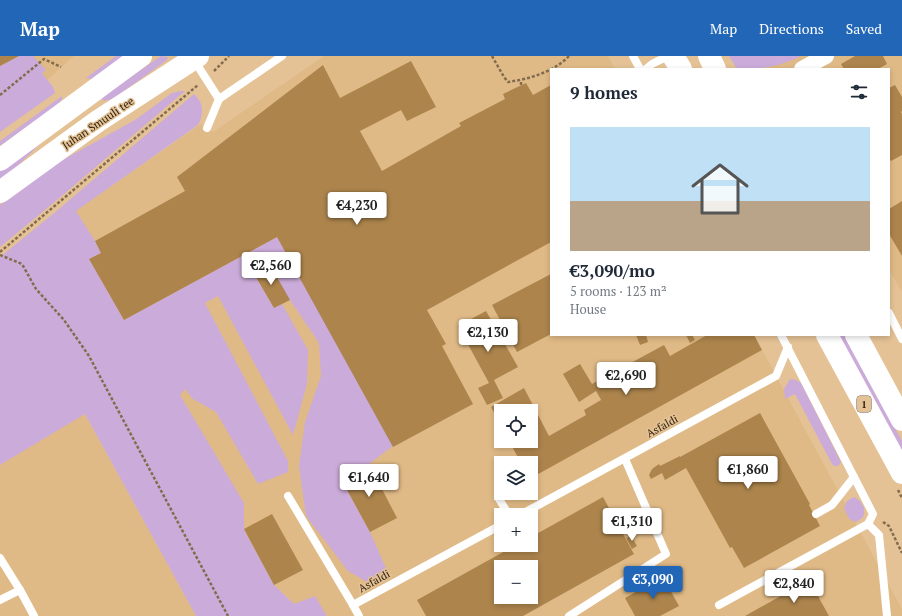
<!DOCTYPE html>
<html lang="en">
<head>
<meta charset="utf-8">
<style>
	body { margin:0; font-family:"PT Serif",serif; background:#f6f6f7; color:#1f2937; height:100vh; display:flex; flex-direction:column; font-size:15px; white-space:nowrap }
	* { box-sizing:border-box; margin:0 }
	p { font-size:13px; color:#747a83 }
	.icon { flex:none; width:22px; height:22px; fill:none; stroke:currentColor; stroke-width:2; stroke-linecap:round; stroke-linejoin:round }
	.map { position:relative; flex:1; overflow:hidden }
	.sheet { position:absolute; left:550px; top:12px; width:340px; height:268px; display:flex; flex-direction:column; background:#fff; border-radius:0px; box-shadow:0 2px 6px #0003 }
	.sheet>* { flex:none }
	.buttons { position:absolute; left:494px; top:348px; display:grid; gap:8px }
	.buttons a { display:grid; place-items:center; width:44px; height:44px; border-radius:0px; background:#fff; box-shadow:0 2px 6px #0003; font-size:20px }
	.price { position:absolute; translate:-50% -34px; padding:0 9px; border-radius:4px; background:#fff; color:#222; font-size:13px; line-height:26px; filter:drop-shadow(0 1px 2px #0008) }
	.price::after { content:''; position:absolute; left:50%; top:24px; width:12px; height:9px; margin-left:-6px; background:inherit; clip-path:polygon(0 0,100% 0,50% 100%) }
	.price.current { background:#2267b7; color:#fff }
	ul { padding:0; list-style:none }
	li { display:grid; align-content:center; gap:8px; height:212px; padding:0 20px }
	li+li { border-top:1px solid #e0e1e3 }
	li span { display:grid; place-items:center; height:124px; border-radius:0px; color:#555 }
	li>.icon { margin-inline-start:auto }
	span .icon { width:72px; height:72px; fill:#fffc; stroke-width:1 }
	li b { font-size:17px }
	h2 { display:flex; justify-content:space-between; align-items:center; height:48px; padding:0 20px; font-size:17px }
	header { display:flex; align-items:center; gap:24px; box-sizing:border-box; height:56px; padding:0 20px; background:#2267b7; color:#fff }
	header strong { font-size:19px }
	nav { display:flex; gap:22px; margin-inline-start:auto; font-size:14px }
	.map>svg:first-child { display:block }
	.built { fill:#e0ba86; fill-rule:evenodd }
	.green { fill:#cbabd9 }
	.building { fill:#ac844c; fill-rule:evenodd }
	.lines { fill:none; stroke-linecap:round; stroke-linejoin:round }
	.path { stroke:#836c4e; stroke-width:2.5; stroke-dasharray:3 2; stroke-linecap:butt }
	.service { stroke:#fff; stroke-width:8 }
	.minor { stroke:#fff; stroke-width:16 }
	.primary { stroke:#fff; stroke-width:22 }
	.trunk { stroke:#fff; stroke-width:22 }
	.labels { text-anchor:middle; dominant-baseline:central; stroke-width:3; stroke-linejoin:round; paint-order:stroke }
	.shield { fill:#e4c295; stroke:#665339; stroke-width:1 }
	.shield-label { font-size:10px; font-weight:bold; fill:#302311 }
	.street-label { font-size:11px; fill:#302311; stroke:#e4c295 }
</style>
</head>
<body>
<header>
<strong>Map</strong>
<nav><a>Map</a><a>Directions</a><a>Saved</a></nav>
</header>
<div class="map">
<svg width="902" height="560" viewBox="0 0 902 560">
	<rect width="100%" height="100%" fill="#e4c295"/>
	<g class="built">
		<path d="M0 0H74L36 34 0 59Z"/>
		<path d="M324 0H608L615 13H551V279H754L902 553V560H262L62 204 75 155 201 68 213 76ZM501 355H531V385H501ZM501 407H531V437H501ZM501 459H531V489H501ZM501 511H531V541H501Z"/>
		<path d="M761 0H902V236L889 214V13H768Z"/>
		<path d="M14 229 196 560H0V240Z"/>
	</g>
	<g class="green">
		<path d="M19 0H33L46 14 42 17 53 31 55 37 0 76V10Z"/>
		<path d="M116 0H126L91 23 86 22Z"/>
		<path d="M161 0 168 1 167 4 113 43 104 45 102 43 103 40Z"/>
		<path d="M729 0H801C779 11 761 13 737 13Z"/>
		<path d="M181 35H185L57 144 0 191V149L59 106 135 64 172 37Z"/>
		<path d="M194 38C204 47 204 58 198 69L76 155 95 185 101 197 89 203 124 264 277 181 394 389 369 408 341 423 370 476 388 517 369 527 348 515 306 460 299 410 305 366 321 320 319 287 290 244 253 216 274 252 282 248 308 294 307 328 293 379 218 240 205 247 288 405V416L258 428 216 356 193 343 185 333 180 339 244 447V474L274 529 294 548 315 540 327 560H196L85 358 0 409V201L53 158Z"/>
		<path d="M62 40V43L59 48 0 90V85Z"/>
		<path d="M42 86 7 120 0 124V114Z"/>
		<path d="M837 279H844L902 385V399Z"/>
		<path d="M790 323 796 324 801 327 840 404 841 406 838 410H834L832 408 795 338 785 343 784 333Z"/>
		<path d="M854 441 860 445 864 452V459L862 462 856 466 849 463 844 452 847 445Z"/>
	</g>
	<g class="building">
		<path d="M0 0H19L0 10Z"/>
		<path d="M855 0H883L887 8 878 13H844L841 8Z"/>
		<path d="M411 5 436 51 407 65 401 54 360 75 382 115 461 70 459 67 505 43 503 38 526 27 533 39 551 29V186L427 254 446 288 442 290 473 348 393 391 277 181 124 264 89 203 101 197 95 185 185 135 177 121 323 9 340 42Z"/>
		<path d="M895 29 902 41V55L901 56 902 58V99L891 105 889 102V32Z"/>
		<path d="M902 145V200L889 178V153Z"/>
		<path d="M269 207 290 244 274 252 253 216Z"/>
		<path d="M551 218V278L517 296 492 249Z"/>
		<path d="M486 255 518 311 494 324 503 342 487 349 478 332 489 327 458 270Z"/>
		<path d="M636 279H646L648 286 640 289Z"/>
		<path d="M686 279H692L695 284 690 287Z"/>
		<path d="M707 279H754L762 294 531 422V407H521L509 385H531V355H501V370L491 351 524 332 549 380 586 359 584 354 601 344 604 349 596 335 579 346 563 318 580 308 592 328 664 289 670 300Z"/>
		<path d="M760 357 810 448 809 449 820 470 744 512 732 491 730 492 686 412 665 424 662 417 651 423 649 419 652 413 659 408 660 410 680 400V401Z"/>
		<path d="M369 408 397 462 370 476 341 423Z"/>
		<path d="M603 441 634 498 523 560H426L417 544 516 489H531V481ZM501 511H531V541H501Z"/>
		<path d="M272 458 303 514 274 529 244 473Z"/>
		<path d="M631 480 637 490 632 493 626 482Z"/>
		<path d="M663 521 679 550 660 560H635L625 542Z"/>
		<path d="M809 524 829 560H745Z"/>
	</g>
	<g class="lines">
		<g class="path">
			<path d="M492 0 504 21 508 26C529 23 554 16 569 0"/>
			<path d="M214 15 229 0"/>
			<path d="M521 29V24"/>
			<path d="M0 39 44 3 61 11"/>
			<path d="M0 196 198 29"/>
			<path d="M0 199 22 208 36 233 64 264 89 300 228 560"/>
			<path d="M898 434 902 442"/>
			<path d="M883 466 889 470 902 497"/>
		</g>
		<g class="service">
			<path d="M633 0 640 13"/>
			<path d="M194 4 219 43 282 0"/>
			<path d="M646 13 652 8 668 0"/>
			<path d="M207 72 219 43"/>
			<path d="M889 257 902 283"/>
			<path d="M288 440 353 549"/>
			<path d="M499 443 509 459"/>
			<path d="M816 458 832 449 854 421"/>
			<path d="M520 459 776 320 788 291"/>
			<path d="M868 468 879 479 887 560"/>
			<path d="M0 502 20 534 0 544"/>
			<path d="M20 534 34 560"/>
			<path d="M719 549 868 468 873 458 781 279"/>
			<path d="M359 560 353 549 501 469"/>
			<path d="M569 560 666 498 625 403"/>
		</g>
		<path class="minor" d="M802 13 826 0"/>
		<g class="primary">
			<path d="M0 104 141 0"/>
			<path d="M0 136 98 65 198 0"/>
		</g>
		<g class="trunk">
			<path d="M673 0 681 13"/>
			<path d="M709 0 715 13"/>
			<path d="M827 279 902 417"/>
			<path d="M856 279 902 364"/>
		</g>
	</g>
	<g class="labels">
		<rect class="shield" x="857" y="340" width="14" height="16" rx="3"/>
		<g class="shield-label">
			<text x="864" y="348">1</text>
		</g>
		<g class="street-label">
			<text transform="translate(98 67) rotate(-34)">Juhan Smuuli tee</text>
			<text transform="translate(662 370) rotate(-29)">Asfaldi</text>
			<text transform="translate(374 525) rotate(-29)">Asfaldi</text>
		</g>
	</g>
</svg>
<div class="buttons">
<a><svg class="icon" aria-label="locate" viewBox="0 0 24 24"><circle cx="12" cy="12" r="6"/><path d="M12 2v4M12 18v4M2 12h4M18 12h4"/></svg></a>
<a><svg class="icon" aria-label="layers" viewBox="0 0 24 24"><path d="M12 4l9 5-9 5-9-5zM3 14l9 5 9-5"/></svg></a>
<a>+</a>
<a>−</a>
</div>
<b class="price" style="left:357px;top:170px">€4,230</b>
<b class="price" style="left:271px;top:230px">€2,560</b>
<b class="price" style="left:488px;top:297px">€2,130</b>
<b class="price" style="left:626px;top:340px">€2,690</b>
<b class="price" style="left:748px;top:434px">€1,860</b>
<b class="price" style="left:369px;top:442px">€1,640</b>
<b class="price" style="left:632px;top:486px">€1,310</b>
<b class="price current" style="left:653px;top:544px">€3,090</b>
<b class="price" style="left:794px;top:548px">€2,840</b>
<section class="sheet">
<h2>9 homes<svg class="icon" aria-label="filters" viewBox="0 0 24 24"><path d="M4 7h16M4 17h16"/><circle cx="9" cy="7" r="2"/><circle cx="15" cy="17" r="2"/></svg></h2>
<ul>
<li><span style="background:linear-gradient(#bfe0f5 60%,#b9a48a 0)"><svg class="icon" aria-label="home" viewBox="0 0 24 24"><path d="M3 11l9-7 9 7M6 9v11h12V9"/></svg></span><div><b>€3,090/mo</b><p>5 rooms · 123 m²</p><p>House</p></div></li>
</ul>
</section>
</div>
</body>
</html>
